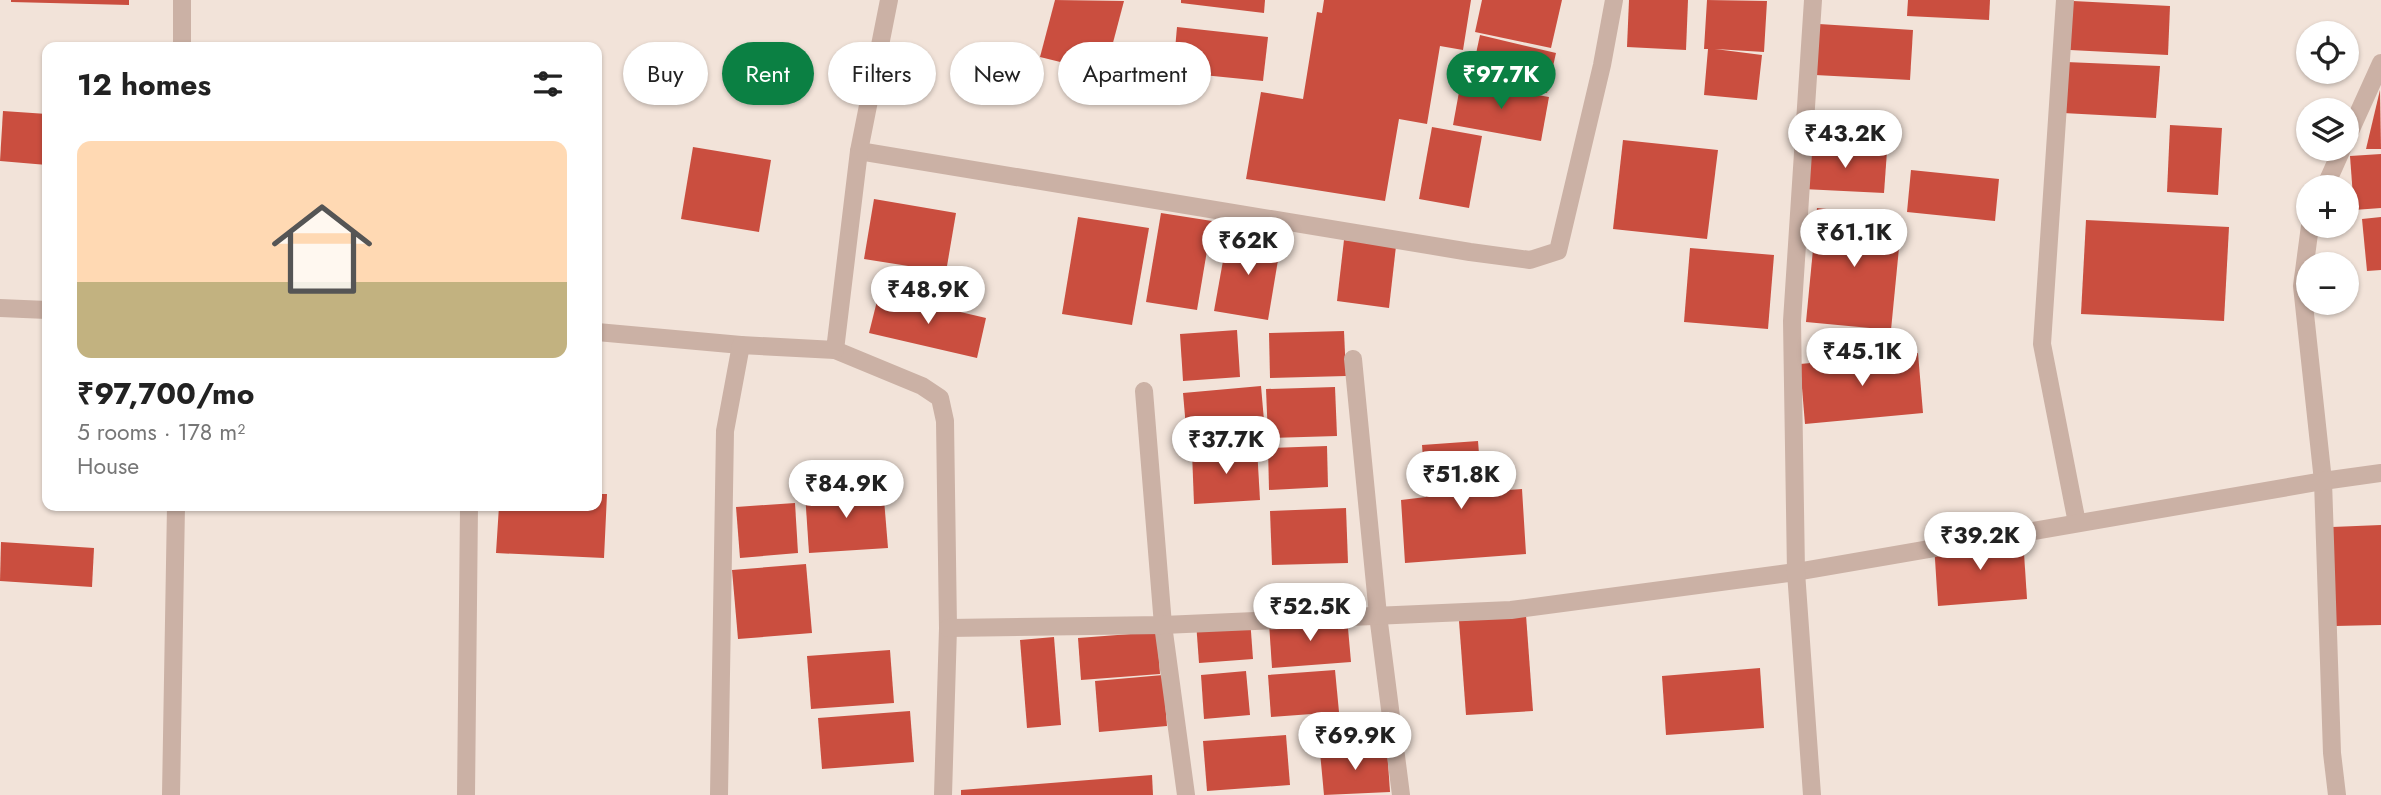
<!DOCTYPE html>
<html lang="en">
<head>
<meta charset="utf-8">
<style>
	body { margin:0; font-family:Jost,sans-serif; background:#f2f2f2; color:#222; height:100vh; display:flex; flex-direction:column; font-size:26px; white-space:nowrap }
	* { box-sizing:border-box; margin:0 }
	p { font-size:23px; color:#767676 }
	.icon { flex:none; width:38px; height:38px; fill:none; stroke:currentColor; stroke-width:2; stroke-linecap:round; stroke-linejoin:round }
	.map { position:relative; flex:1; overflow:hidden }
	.sheet { position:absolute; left:42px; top:42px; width:560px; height:469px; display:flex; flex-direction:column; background:#fff; border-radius:14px; box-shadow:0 2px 5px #0004 }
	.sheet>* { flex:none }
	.hud { position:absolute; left:623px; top:42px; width:665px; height:63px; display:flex; gap:14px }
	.buttons { position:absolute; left:2296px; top:21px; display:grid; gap:14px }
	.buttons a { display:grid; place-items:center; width:63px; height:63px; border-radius:50%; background:#fff; box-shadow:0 2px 5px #0004; font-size:35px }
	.price { position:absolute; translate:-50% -60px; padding:0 16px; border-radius:24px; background:#fff; color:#222; font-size:23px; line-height:46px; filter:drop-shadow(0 2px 4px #0008) }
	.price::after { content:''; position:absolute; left:50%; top:42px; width:21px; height:16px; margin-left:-10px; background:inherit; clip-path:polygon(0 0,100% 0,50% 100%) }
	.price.on { background:#0b8043; color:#fff }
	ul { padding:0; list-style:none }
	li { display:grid; align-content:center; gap:14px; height:371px; padding:0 35px }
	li+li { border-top:2px solid #e0e0e0 }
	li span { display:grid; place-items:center; height:217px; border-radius:14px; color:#555 }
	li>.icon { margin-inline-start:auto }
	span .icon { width:126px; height:126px; fill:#fffc; stroke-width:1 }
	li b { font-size:30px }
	h2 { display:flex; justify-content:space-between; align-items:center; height:84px; padding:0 35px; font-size:30px }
	.tag { padding:0 24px; border-radius:32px; background:#fff; box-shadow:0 2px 5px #0004; font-size:24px; line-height:63px }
	.tag.on { background:#0b8043; color:#fff }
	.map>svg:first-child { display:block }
	.building { fill:#ca4e3f }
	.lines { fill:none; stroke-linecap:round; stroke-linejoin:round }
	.minor { stroke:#cbb1a5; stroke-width:18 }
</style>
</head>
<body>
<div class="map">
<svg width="2381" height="795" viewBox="0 0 2381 795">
	<rect width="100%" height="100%" fill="#f2e3d9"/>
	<g class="building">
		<path d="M11 0H129V5L11 2Z"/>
		<path d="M1055 0 1124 1 1105 73 1040 57Z"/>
		<path d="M1181 0H1265L1264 13 1181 3Z"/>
		<path d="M1324 0H1471L1463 50 1440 46 1427 124 1399 119 1385 201 1246 179 1261 92 1303 99 1317 12 1322 13Z"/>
		<path d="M1482 0H1562L1551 48 1475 32Z"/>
		<path d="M1629 0H1688L1686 50 1627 47Z"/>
		<path d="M1707 0 1767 1 1764 52 1715 49 1762 55 1757 100 1704 95 1708 49H1704Z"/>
		<path d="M1908 0H1990L1989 20 1907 16Z"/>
		<path d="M2073 1 2170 6 2168 55 2070 50Z"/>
		<path d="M1819 24 1913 30 1910 80 1815 75Z"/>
		<path d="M1177 27 1268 37 1263 81 1173 72Z"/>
		<path d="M1480 35 1556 53 1547 93 1471 77Z"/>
		<path d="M2066 62 2160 66 2156 118 2063 113Z"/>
		<path d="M1461 81 1549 97 1541 141 1453 125Z"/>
		<path d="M2380 90 2381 149H2366Z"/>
		<path d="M3 111 47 114V165L0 161Z"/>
		<path d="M2170 125 2222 128 2218 195 2167 192Z"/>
		<path d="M1432 127 1482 136 1469 208 1419 199Z"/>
		<path d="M1623 140 1718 150 1707 239 1613 229Z"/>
		<path d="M1806 146 1887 151 1884 193 1803 189Z"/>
		<path d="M693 147 771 160 759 232 681 219Z"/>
		<path d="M2381 154V208L2354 210 2350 156Z"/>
		<path d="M1911 170 1999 179 1995 221 1907 212Z"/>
		<path d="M874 199 956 213 946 272 864 259Z"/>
		<path d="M1817 208 1902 217 1891 330 1806 322Z"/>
		<path d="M1161 213 1212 221 1197 310 1146 302Z"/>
		<path d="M1078 217 1149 228 1132 325 1062 314Z"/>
		<path d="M2381 217V270L2367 271 2362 219Z"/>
		<path d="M2086 220 2229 227 2224 321 2081 314Z"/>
		<path d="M1228 233 1281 242 1268 320 1214 311Z"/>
		<path d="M1344 240 1396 246 1389 308 1337 301Z"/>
		<path d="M1690 248 1774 255 1768 329 1684 322Z"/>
		<path d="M879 293 986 318 977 358 869 333Z"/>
		<path d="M1237 330 1240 377 1183 381 1180 334Z"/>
		<path d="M1344 331 1346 376 1270 378 1269 333Z"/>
		<path d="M1918 353 1923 413 1805 424 1800 364Z"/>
		<path d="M1261 386 1265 432 1187 439 1183 393Z"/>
		<path d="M1335 387 1337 436 1268 438 1266 389Z"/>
		<path d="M1478 441 1482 492 1522 489 1526 554 1405 563 1401 500 1426 497 1422 445Z"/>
		<path d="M1327 446 1328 487 1269 490 1268 448Z"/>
		<path d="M1257 448 1260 500 1194 504 1192 452Z"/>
		<path d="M883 487 888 548 809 553 805 493Z"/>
		<path d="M597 494H607L604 558 496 553 499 506H597Z"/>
		<path d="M795 503 798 553 740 558 736 507Z"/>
		<path d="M1346 508 1348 563 1272 565 1270 511Z"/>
		<path d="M2381 525V625L2335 626 2332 527Z"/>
		<path d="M2023 538 2027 599 1938 606 1934 544Z"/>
		<path d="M1 542 94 548 92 587 0 581Z"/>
		<path d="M806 564 812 633 738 639 732 570Z"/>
		<path d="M1526 615 1533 711 1466 715 1459 621Z"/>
		<path d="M1347 617 1351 662 1272 668 1269 623Z"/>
		<path d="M1250 618 1253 659 1199 663 1196 622Z"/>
		<path d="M1157 632 1160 674 1081 680 1078 638Z"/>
		<path d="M1054 637 1061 725 1027 728 1020 640Z"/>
		<path d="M890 650 894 703 811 709 807 656Z"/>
		<path d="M1760 668 1764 728 1666 735 1662 676Z"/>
		<path d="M1335 670 1339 712 1271 717 1268 675Z"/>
		<path d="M1246 671 1250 715 1204 719 1201 675Z"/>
		<path d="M1163 675 1167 726 1099 732 1095 681Z"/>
		<path d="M910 711 914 762 822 769 818 718Z"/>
		<path d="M1286 735 1290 785 1207 791 1203 741Z"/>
		<path d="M1387 748 1390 792 1324 795 1320 752Z"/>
		<path d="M1152 775 1153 795H961V790Z"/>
	</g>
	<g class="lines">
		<g class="minor">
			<path d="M2065 0 2042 344 2077 523"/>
			<path d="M182 47V0"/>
			<path d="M2347 138 2381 63"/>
			<path d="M859 151 1470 252 1530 260 1558 251 1602 65 1614 0"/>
			<path d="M2325 187 2342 149"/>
			<path d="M2310 226 2302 286 2323 481 2332 753 2337 795"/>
			<path d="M0 308 47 310"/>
			<path d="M597 332 741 345"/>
			<path d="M835 350 922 386 940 398 945 421 948 628 943 795"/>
			<path d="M1353 359 1378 615 1401 795"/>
			<path d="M1144 391 1163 625 1186 795"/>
			<path d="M948 628 1163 625 1511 610 1796 572 2323 481 2381 473"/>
			<path d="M171 795 176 506"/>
			<path d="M466 795 469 506"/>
			<path d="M719 795 725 431 741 345 835 350 859 151 889 0"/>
			<path d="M1812 795 1796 572 1792 321 1813 0"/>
		</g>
	</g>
</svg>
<div class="buttons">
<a><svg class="icon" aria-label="locate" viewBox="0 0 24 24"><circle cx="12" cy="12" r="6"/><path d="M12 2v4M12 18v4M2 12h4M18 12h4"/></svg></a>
<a><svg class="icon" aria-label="layers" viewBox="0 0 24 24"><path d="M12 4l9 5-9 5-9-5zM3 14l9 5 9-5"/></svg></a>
<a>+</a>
<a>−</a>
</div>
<b class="price on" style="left:1501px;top:111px">₹97.7K</b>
<b class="price" style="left:1845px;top:170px">₹43.2K</b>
<b class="price" style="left:1854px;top:269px">₹61.1K</b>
<b class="price" style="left:1248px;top:277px">₹62K</b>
<b class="price" style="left:928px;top:326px">₹48.9K</b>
<b class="price" style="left:1862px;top:388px">₹45.1K</b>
<b class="price" style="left:1226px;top:476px">₹37.7K</b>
<b class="price" style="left:1461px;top:511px">₹51.8K</b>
<b class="price" style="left:846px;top:520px">₹84.9K</b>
<b class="price" style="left:1980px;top:572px">₹39.2K</b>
<b class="price" style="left:1310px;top:643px">₹52.5K</b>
<b class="price" style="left:1355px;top:772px">₹69.9K</b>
<div class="hud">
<a class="tag">Buy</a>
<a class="tag on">Rent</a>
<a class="tag">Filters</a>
<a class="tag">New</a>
<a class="tag">Apartment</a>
</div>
<section class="sheet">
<h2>12 homes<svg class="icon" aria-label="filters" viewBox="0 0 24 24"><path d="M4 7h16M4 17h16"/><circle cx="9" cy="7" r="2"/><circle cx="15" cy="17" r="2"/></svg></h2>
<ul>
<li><span style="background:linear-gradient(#ffd9b3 65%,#c2b280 0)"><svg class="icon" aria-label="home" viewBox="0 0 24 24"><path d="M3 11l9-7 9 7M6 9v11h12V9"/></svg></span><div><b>₹97,700/mo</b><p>5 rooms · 178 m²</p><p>House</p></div></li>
</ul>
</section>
</div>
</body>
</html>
